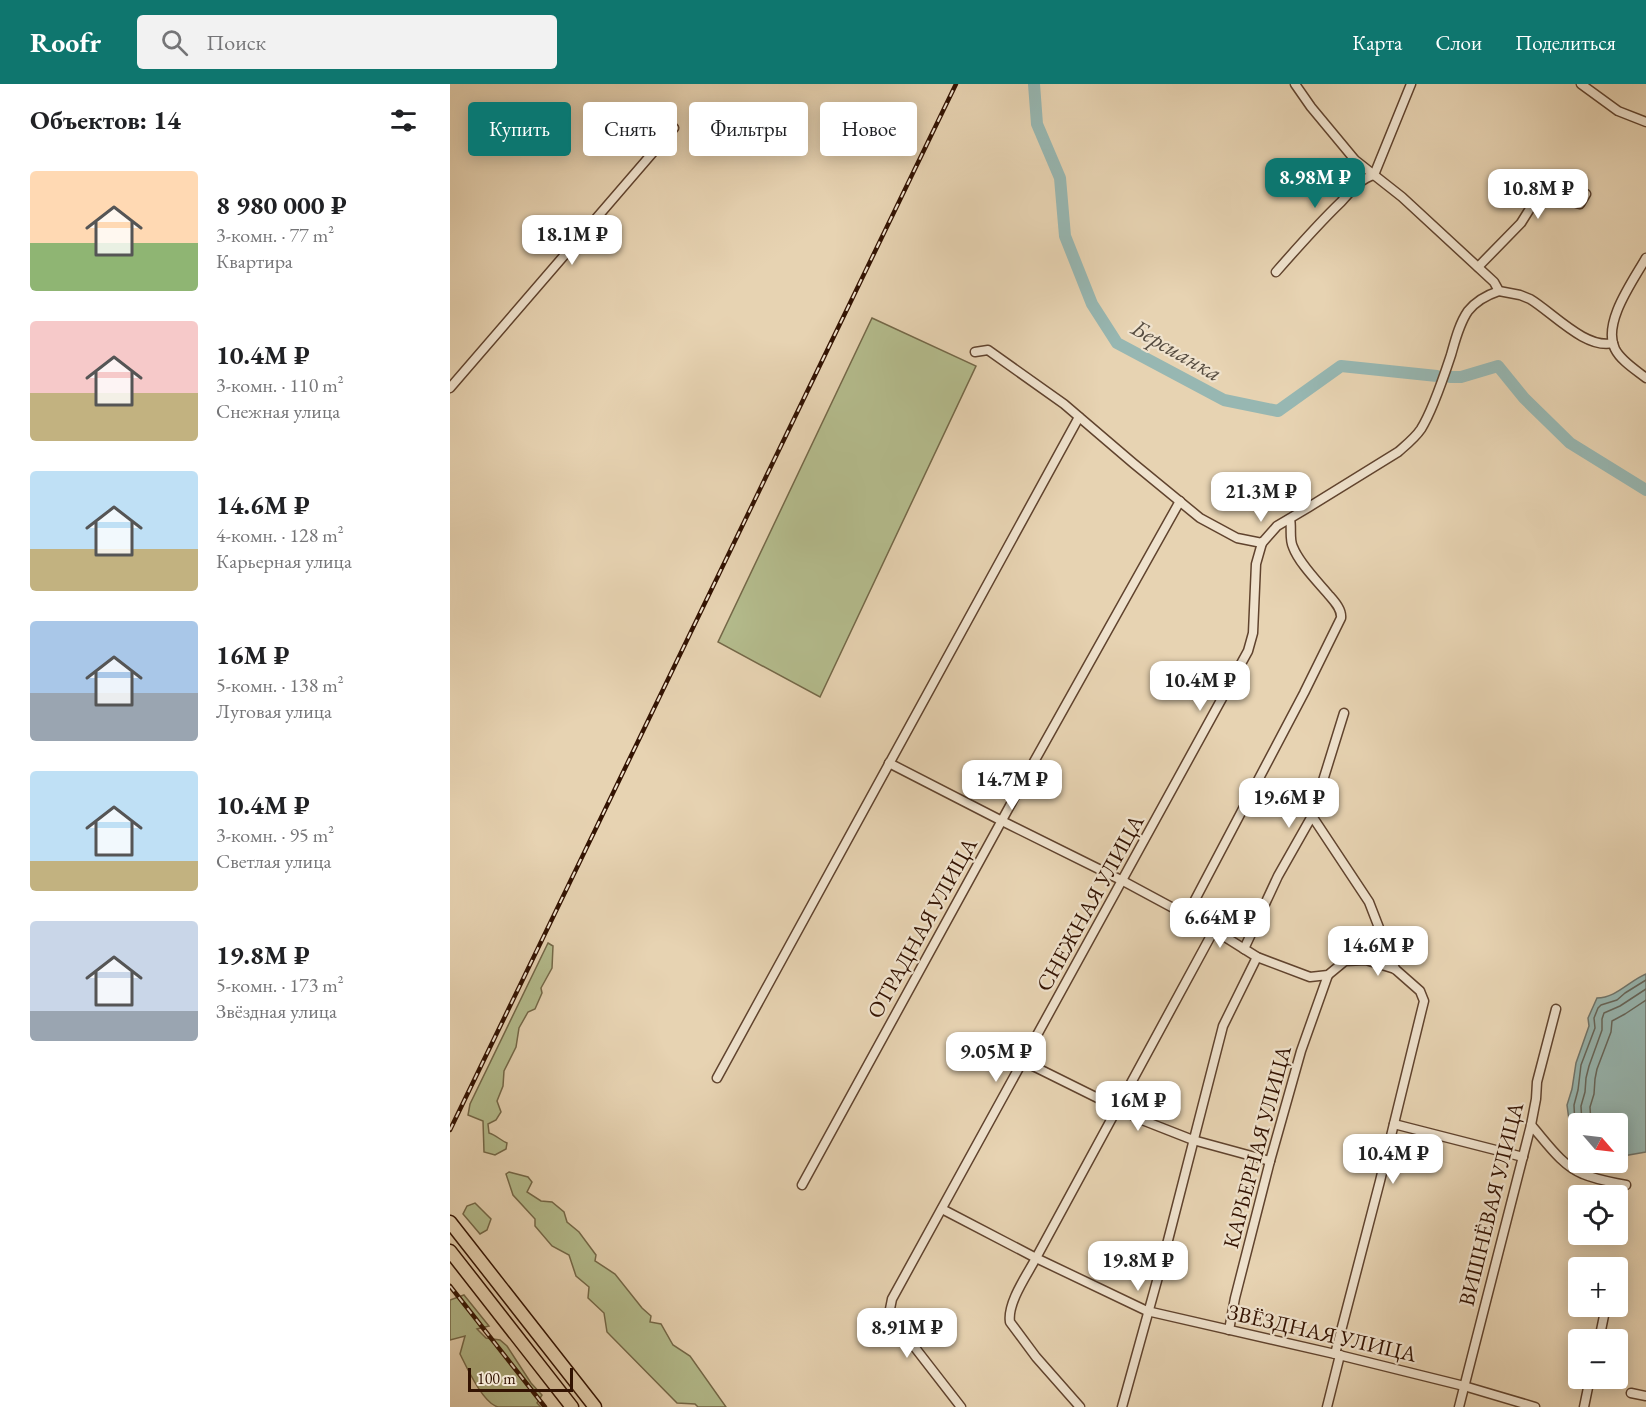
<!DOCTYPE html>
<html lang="ru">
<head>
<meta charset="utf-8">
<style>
	body { margin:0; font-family:"EB Garamond",serif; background:#f2f2f2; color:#202124; height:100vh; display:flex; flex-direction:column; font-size:22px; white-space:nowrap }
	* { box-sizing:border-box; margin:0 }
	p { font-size:20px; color:#757577 }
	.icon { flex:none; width:33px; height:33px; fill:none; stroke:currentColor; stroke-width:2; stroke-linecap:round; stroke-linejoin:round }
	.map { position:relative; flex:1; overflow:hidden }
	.details { display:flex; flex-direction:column; background:#fff; width:450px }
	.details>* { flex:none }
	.top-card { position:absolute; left:18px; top:18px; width:570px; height:54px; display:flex; gap:12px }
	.needle { width:39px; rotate:118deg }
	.controls { position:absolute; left:1118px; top:1029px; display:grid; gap:12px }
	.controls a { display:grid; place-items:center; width:60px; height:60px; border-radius:6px; background:#fff; box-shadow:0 3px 15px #0003; font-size:30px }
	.scale { position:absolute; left:18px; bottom:15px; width:105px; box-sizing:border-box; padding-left:6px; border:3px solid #331302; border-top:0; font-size:16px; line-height:21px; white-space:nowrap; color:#331302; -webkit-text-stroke:4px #efe2cd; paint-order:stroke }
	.price { position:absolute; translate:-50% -51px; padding:0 14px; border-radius:12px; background:#fff; color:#222; font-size:20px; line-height:39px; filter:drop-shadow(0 2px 3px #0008) }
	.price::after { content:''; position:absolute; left:50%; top:36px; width:18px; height:14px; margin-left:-9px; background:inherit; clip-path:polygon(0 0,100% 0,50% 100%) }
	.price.selected { background:#0f766e; color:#fff }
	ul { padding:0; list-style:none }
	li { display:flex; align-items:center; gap:18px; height:150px; padding:0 30px }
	li span { display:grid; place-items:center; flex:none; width:168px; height:120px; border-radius:6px; color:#555 }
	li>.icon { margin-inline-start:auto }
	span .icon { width:72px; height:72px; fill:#fffc; stroke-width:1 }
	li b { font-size:26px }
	h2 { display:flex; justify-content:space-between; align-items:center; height:72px; padding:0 30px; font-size:26px }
	.tag { padding:0 21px; border-radius:6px; background:#fff; box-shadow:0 3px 15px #0003; font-size:21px; line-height:54px }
	.tag.selected { background:#0f766e; color:#fff }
	header { display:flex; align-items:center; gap:36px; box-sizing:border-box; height:84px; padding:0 30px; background:#0f766e; color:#fff }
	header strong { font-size:28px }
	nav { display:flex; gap:33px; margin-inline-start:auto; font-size:21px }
	.search { width:420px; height:54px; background:#f2f2f2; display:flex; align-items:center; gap:15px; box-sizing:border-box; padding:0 21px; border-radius:6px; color:#757577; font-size:22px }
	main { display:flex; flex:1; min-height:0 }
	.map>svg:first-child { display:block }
	.green { fill:#b4bc8d; stroke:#746848; stroke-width:1.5 }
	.water { fill:#97b7b2; stroke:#6f756c; stroke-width:1.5 }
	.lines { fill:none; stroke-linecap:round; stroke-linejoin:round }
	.shore { stroke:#65655a; stroke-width:1.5 }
	.river { stroke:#97b7b2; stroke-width:12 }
	.minor-casing { stroke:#60432e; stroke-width:11 }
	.highway-casing { stroke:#331302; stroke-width:15 }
	.minor { stroke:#efe2cd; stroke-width:8 }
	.highway { stroke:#e7d3b2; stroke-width:12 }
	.rail-casing { stroke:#331302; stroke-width:4.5 }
	.rail { stroke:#efe2cd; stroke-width:2; stroke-dasharray:7; stroke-linecap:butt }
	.labels { text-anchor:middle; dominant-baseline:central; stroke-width:4.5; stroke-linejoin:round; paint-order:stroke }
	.street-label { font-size:22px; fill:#331302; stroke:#efe2cd }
	.water-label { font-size:24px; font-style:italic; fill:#564c40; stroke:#efe2cd }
</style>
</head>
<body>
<header>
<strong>Roofr</strong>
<div class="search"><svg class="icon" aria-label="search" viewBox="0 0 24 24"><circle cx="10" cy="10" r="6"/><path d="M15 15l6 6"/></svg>Поиск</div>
<nav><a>Карта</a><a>Слои</a><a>Поделиться</a></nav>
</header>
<main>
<section class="details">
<h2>Объектов: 14<svg class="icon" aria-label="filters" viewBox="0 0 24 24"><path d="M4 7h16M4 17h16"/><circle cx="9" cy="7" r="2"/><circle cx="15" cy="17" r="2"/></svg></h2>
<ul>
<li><span style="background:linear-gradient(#ffd9b3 60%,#8fb573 0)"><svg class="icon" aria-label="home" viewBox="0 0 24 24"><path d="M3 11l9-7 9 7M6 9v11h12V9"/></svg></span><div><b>8 980 000 ₽</b><p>3-комн. · 77 m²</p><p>Квартира</p></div></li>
<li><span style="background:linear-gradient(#f6c9c9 60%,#c2b280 0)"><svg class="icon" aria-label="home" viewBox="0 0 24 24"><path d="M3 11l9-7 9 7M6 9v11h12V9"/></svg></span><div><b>10.4M ₽</b><p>3-комн. · 110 m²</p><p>Снежная улица</p></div></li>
<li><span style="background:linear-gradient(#bfe0f5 65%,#c2b280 0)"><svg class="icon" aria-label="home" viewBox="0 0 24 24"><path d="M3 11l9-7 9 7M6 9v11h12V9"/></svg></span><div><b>14.6M ₽</b><p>4-комн. · 128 m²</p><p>Карьерная улица</p></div></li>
<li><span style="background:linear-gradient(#a9c7e8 60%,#9aa5b1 0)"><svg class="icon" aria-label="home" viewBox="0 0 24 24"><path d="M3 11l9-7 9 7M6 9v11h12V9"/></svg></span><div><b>16M ₽</b><p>5-комн. · 138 m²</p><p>Луговая улица</p></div></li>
<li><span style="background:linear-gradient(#bfe0f5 75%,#c2b280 0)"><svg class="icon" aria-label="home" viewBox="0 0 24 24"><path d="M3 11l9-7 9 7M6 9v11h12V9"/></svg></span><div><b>10.4M ₽</b><p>3-комн. · 95 m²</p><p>Светлая улица</p></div></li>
<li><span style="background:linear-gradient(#c9d6e8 75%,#9aa5b1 0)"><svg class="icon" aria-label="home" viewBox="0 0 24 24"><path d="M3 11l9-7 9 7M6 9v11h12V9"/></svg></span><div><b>19.8M ₽</b><p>5-комн. · 173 m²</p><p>Звёздная улица</p></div></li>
</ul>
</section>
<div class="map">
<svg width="1196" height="1323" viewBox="0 0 1196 1323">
	<rect width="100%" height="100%" fill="#e7d3b2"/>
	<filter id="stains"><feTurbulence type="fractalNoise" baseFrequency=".00333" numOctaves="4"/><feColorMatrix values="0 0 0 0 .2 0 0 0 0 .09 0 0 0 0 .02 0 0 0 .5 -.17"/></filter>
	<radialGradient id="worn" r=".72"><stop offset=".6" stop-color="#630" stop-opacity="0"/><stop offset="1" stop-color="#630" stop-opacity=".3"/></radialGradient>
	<g class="green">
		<path d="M422 234 526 282 370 613 268 558Z"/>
		<path d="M98 859 103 862 102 884 91 904 92 909 85 925 78 928 69 944 66 963 54 987 53 1002 47 1017 51 1028 46 1036 38 1040 39 1049C46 1051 50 1056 57 1059L56 1065 45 1071 34 1068 33 1037 18 1031 20 1020Z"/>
		<path d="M59 1088 78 1093 82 1098 77 1108 91 1117 102 1118 114 1128 117 1138 129 1148 146 1171 145 1177 165 1190 192 1224 201 1232 200 1238 211 1240 223 1261 240 1272 276 1323H248L245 1320 227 1319 157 1248 154 1229 138 1214 139 1203 126 1192 119 1171 102 1162 85 1142V1135L63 1111 56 1090Z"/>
		<path d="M25 1119 41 1135 37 1146 30 1150 13 1130 17 1122Z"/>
		<path d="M14 1211 39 1242 27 1245 36 1254 50 1256 57 1262 81 1299 92 1311 87 1319 91 1323C80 1323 58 1323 48 1323 33 1319 17 1284 10 1270L15 1252 0 1256V1216Z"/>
	</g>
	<path class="water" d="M1196 890V1068L1167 1073V1040H1128V1062L1121 1051 1117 1021 1122 1005 1126 979 1139 942 1138 934 1147 914C1166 914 1179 897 1196 890Z"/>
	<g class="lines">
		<g class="shore">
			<path d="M1132 1040 1131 1022 1135 1008 1136 994 1139 982 1152 946V935L1154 929 1170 922 1196 905"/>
			<path d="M1141 1040 1140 1023 1144 1010 1145 995 1147 985 1161 948 1162 937 1175 930 1196 916"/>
			<path d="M1128 1052 1125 1042 1124 1021 1128 1006 1131 981 1145 944 1144 934 1148 924 1151 921 1167 916 1175 909 1196 896"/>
		</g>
		<g class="river">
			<path d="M584 0 587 40 610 94 615 152 642 220 667 259 774 316 828 327 891 282 987 292"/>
			<path d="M1000 293H1011L1048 282 1074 314 1120 359 1196 406"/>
		</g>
		<defs>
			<g id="minor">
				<path d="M845 0 861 23 905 76 952 113 1044 198 1049 207 1070 211 1080 215C1102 228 1136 266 1163 259"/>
				<path d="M1131 0 1168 27 1196 38"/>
				<path d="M1196 174C1183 197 1152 239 1165 265 1171 277 1186 286 1196 294"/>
				<path d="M1028 183 1071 139 1086 115C1100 110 1116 116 1130 120L1136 110"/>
				<path d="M826 188C847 164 868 140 891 118 901 107 910 95 924 91L961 0"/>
				<path d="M525 268 538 266 614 320 683 379 750 434 787 454 812 459 827 442 859 423 948 368C956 361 965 354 971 345 983 326 994 292 1001 271 1005 257 1009 240 1018 227 1026 217 1037 211 1049 207"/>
				<path d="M0 304 224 44"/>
				<path d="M439 679 552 737 673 797 764 846 807 873 860 893 878 891 895 877 916 876 945 885 970 907 974 917 972 925 930 1097 885 1270"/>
				<path d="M862 732 919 818 945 885"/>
				<path d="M737 831 854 609 891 534C892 525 884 517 878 510 867 497 849 479 843 463 839 455 842 444 840 435"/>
				<path d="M794 865 828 792 862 732 894 629"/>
				<path d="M573 977 692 1036 743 1056 820 1077"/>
				<path d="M267 994 629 333"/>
				<path d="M944 1040 1073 1073"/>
				<path d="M1081 1041C1096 1058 1112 1082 1133 1090 1147 1096 1162 1098 1176 1101"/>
				<path d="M352 1101 585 676 730 417"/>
				<path d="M492 1125 586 1174 697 1227 885 1270 1014 1302 1085 1323"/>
				<path d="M779 1246 785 1214 820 1077 851 967 878 891"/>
				<path d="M1149 1256 1156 1222"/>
				<path d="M1181 1309 1196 1312"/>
				<path d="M511 1323 442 1234 440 1225 442 1215 798 567 803 549 806 480 812 459"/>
				<path d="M630 1323 586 1273 560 1238C557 1219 577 1191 586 1174L764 846"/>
				<path d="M672 1323 715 1168 773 942 807 873"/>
				<path d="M877 1323 890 1271"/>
				<path d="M1009 1323 1081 1041 1086 1015 1087 998 1106 925"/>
				<path d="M1134 1323 1140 1294"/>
			</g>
			<g id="highway">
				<path d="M0 1138 145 1323"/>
				<path d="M0 1167 122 1323"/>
			</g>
		</defs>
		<use href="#minor" class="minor-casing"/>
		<use href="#highway" class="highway-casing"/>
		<use href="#minor" class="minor"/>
		<use href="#highway" class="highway"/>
		<defs>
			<g id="rail">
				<path d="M0 1046 506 0"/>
				<path d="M0 1202 95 1323"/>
			</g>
		</defs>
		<use href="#rail" class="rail-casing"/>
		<use href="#rail" class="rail"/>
	</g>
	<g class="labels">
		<g class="street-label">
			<text transform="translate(640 819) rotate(-61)">СНЕЖНАЯ УЛИЦА</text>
			<text transform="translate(472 844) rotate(-61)">ОТРАДНАЯ УЛИЦА</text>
			<text transform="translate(807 1063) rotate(-75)">КАРЬЕРНАЯ УЛИЦА</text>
			<text transform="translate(1041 1120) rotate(-76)">ВИШНЁВАЯ УЛИЦА</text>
			<text transform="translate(872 1249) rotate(13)">ЗВЁЗДНАЯ УЛИЦА</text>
		</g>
		<g class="water-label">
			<text transform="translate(727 266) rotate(30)">Берсианка</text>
		</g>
	</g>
	<rect width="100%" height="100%" filter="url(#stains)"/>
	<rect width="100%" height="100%" fill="url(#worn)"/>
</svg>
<div class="controls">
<a><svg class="needle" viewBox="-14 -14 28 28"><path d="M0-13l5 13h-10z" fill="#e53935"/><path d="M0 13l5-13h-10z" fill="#757577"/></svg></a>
<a><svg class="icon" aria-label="locate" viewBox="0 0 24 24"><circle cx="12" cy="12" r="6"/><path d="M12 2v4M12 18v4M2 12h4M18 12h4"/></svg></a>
<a>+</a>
<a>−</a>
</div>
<div class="scale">100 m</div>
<b class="price selected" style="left:865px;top:125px">8.98M ₽</b>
<b class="price" style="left:1088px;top:136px">10.8M ₽</b>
<b class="price" style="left:122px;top:182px">18.1M ₽</b>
<b class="price" style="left:811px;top:439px">21.3M ₽</b>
<b class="price" style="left:750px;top:628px">10.4M ₽</b>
<b class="price" style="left:562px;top:727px">14.7M ₽</b>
<b class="price" style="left:839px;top:745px">19.6M ₽</b>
<b class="price" style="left:770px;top:865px">6.64M ₽</b>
<b class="price" style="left:928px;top:893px">14.6M ₽</b>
<b class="price" style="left:546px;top:999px">9.05M ₽</b>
<b class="price" style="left:688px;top:1048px">16M ₽</b>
<b class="price" style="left:943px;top:1101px">10.4M ₽</b>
<b class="price" style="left:688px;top:1208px">19.8M ₽</b>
<b class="price" style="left:457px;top:1275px">8.91M ₽</b>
<div class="top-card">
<a class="tag selected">Купить</a>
<a class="tag">Снять</a>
<a class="tag">Фильтры</a>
<a class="tag">Новое</a>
</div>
</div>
</main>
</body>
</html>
